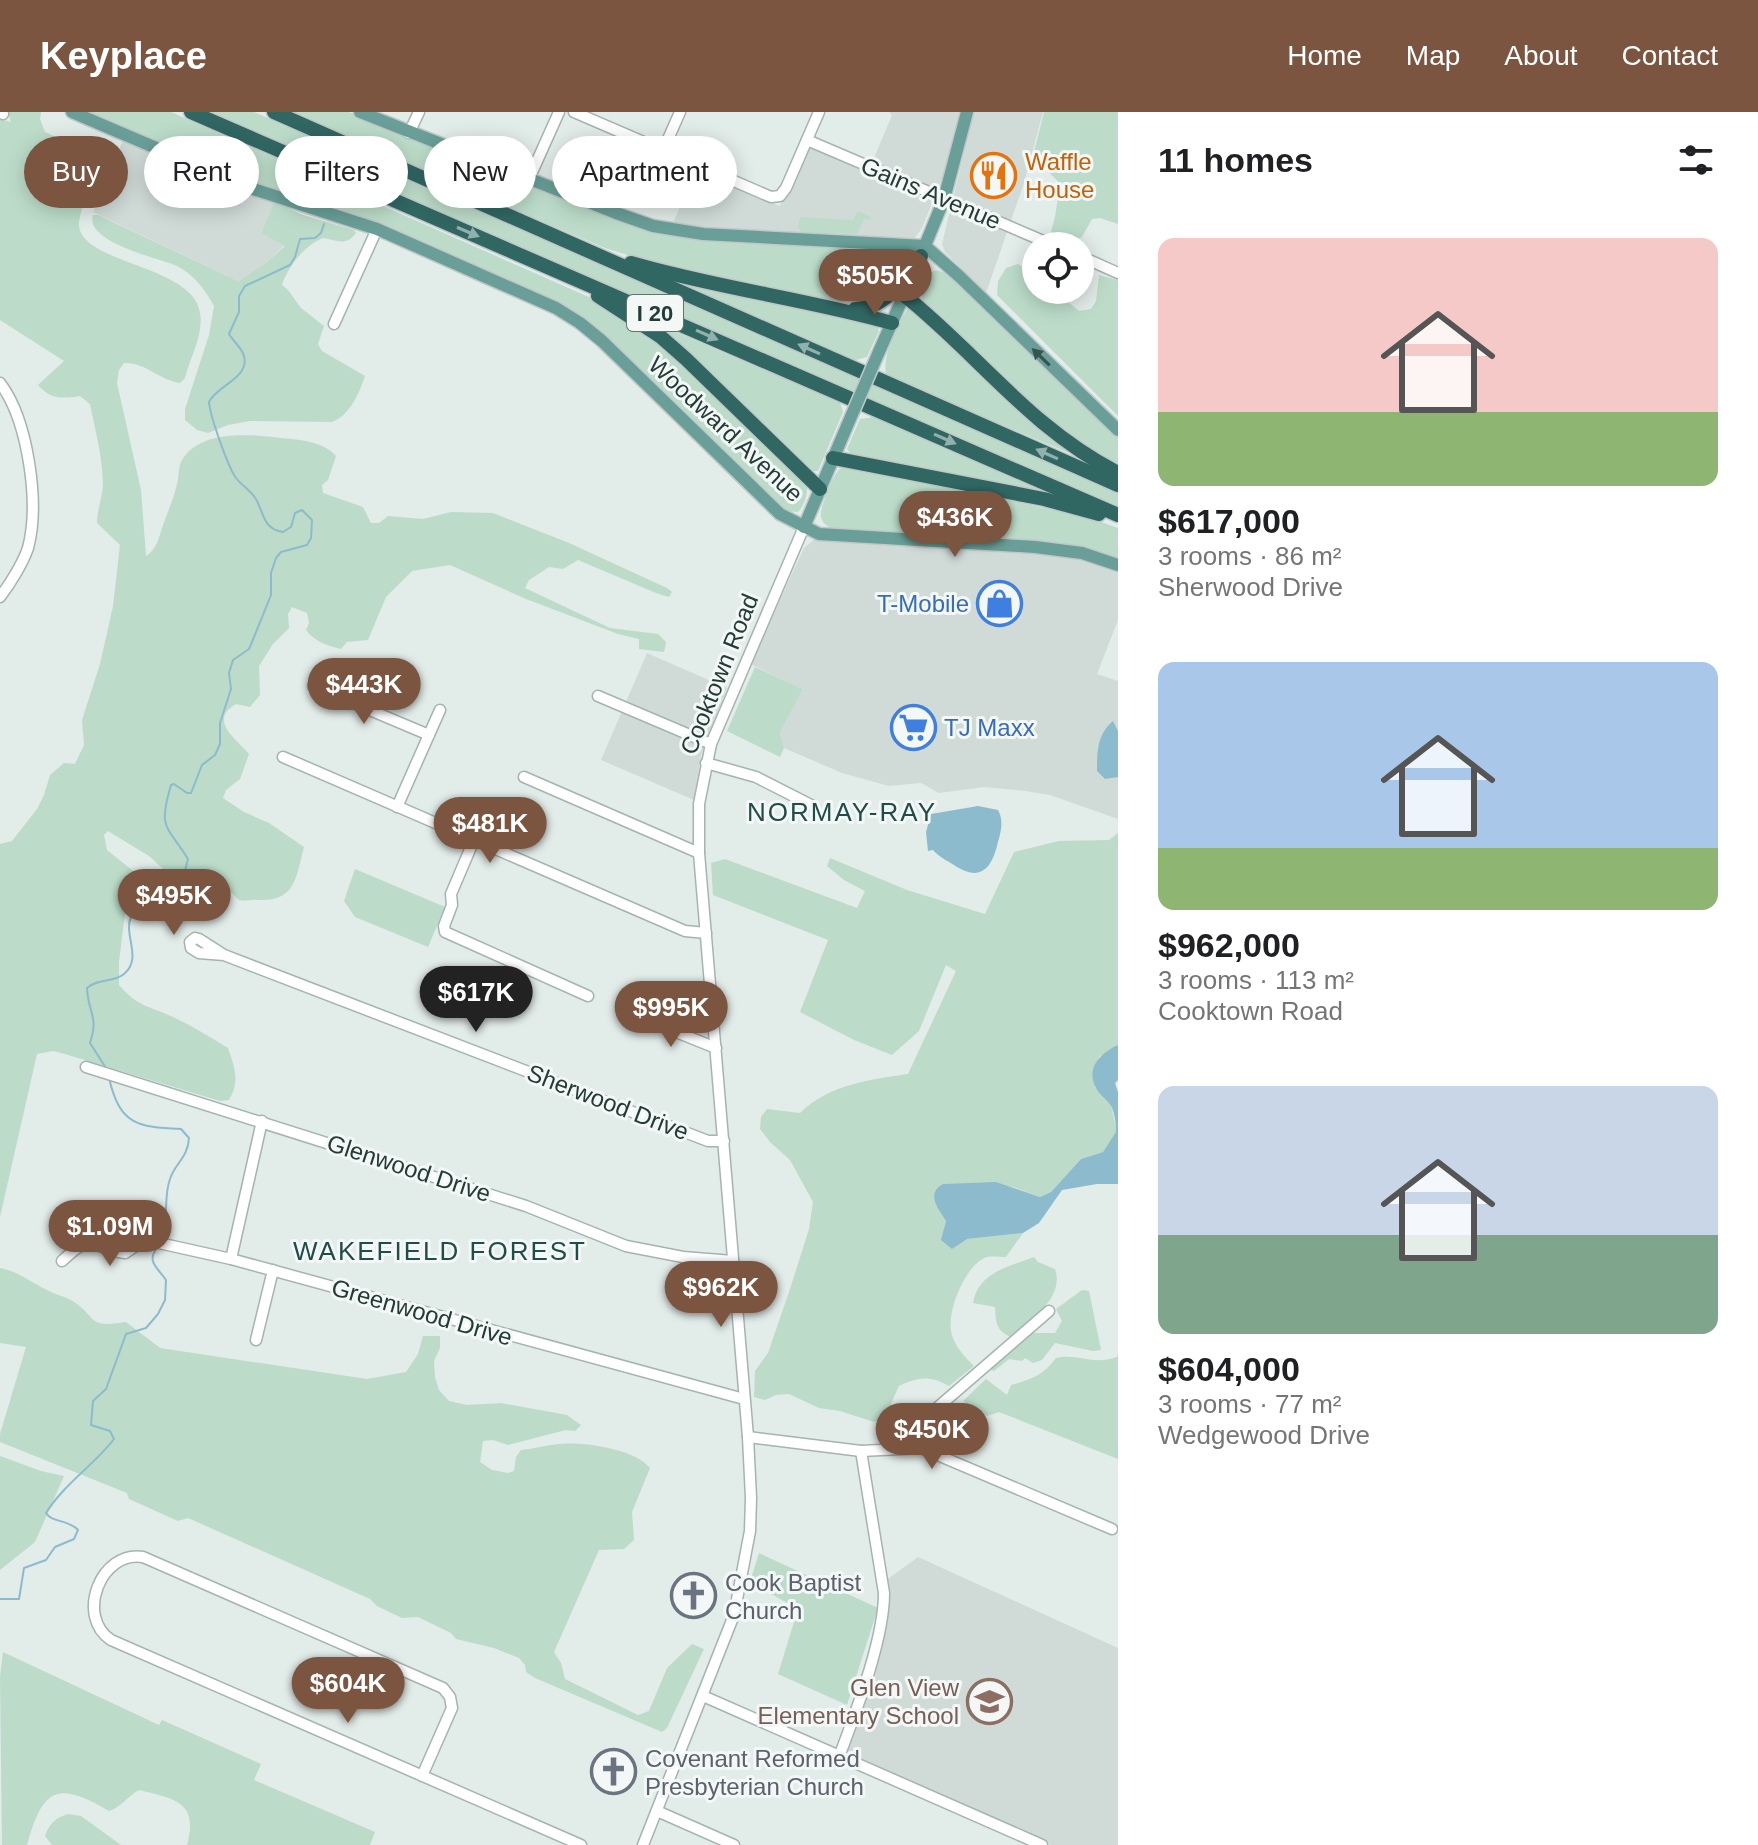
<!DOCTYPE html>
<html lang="en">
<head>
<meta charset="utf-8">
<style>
	body { margin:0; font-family:Arial,sans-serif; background:#f2f2f2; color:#202124; height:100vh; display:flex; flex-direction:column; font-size:30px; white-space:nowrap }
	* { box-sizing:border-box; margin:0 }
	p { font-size:26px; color:#757577 }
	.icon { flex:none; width:44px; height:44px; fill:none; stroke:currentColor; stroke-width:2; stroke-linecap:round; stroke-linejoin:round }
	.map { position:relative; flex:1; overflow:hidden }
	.drawer { display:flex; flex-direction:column; background:#fff; width:640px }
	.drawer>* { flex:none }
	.hud { position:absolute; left:24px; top:24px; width:760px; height:72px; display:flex; gap:16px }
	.fabs { position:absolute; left:1022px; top:120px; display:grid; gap:16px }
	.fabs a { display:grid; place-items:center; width:72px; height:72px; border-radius:50%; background:#fff; box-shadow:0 4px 20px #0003; font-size:40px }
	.price { position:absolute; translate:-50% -68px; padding:0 18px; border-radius:28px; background:#7b553f; color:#fff; font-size:26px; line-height:52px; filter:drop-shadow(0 2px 4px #0008) }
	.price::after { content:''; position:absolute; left:50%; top:48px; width:24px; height:18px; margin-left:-12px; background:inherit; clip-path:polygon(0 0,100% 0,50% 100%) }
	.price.current { background:#222; color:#fff }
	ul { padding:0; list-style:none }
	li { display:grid; align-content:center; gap:16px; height:424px; padding:0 40px }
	li span { display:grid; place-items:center; height:248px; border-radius:16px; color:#555 }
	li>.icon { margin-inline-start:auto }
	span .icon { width:144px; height:144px; fill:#fffc; stroke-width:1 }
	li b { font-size:34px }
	h2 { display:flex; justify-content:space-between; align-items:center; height:96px; padding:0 40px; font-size:34px }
	.pill { padding:0 28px; border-radius:36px; background:#fff; box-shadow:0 4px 20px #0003; font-size:28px; line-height:72px }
	.pill.current { background:#7b553f; color:#fff }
	header { display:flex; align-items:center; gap:48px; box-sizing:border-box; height:112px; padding:0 40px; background:#7b553f; color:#fff }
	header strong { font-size:38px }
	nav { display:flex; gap:44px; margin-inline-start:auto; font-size:28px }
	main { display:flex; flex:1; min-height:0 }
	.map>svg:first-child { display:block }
	.built { fill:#d0dbd8 }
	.green { fill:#bcdcc9 }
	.water { fill:#8dbbce }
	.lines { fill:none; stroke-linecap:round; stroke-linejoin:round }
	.stream { stroke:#8dbbce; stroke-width:2 }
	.minor-casing { stroke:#a5b4b0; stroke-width:13 }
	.major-casing { stroke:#c1c8c7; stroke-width:15 }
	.highway-casing { stroke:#c1c8c7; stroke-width:17 }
	.minor { stroke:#fff; stroke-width:10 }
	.major { stroke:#699f98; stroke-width:12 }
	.highway { stroke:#306763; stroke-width:14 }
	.major-bridge-casing { stroke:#c1c8c7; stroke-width:15; stroke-linecap:butt }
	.major-bridge { stroke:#699f98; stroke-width:12 }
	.oneway { fill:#92b0ac }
	.oneway2 { fill:#345550 }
	.labels { text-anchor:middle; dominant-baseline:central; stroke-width:6; stroke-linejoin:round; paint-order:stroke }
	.shield { fill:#f3f8f6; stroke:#617471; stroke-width:2 }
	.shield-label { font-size:22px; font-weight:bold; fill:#233c38 }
	.food-label { font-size:24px; fill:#c56008; stroke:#f3f8f6; text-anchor:start }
	.street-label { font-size:24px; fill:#233c38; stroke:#f3f8f6 }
	.shop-label { font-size:24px; fill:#366cbe; stroke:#f3f8f6; text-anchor:end }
	.worship-label { font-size:24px; fill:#5b616d; stroke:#f3f8f6; text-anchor:start }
	.education-label { font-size:24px; fill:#785e54; stroke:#f3f8f6; text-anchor:end }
	.neighbourhood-label { font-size:26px; letter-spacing:2px; fill:#204d48; stroke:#f3f8f6 }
</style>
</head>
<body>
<header>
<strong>Keyplace</strong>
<nav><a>Home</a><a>Map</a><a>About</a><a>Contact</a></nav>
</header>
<main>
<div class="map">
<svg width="1118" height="1733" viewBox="0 0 1118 1733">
	<rect width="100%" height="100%" fill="#e2ece9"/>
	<g class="built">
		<path d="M889 0H960L943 64 922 116 914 127 906 129 732 121 672 113 697 57 780 94 803 41 810 34 869 58 892 3Z"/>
		<path d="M974 0H1043L1024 71 986 181 945 140 942 132Z"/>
		<path d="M124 26 275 88 261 121 285 133 266 151 238 169 93 100Z"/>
		<path d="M816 426 1067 442 1118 456V508L1097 562 1118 569V707L1050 683 1025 679 984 675 939 681 921 671 889 674 842 661 784 636 780 621 803 577 750 552 804 436Z"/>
		<path d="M647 541 727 576 701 643 694 688 601 648Z"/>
		<path d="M918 1445 1118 1536V1733H1051L858 1650 849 1642 847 1636 886 1506 888 1497 885 1469Z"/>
	</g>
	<g class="green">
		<path d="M8 0H41L40 7 45 20C65 30 90 36 99 58 93 74 81 93 79 110 75 152 194 152 200 201 204 222 190 246 185 266L180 271C159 268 145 250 124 251L119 258 117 271 141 378 146 444C157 437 159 425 163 413 168 399 174 386 177 372 179 365 178 354 182 348 199 319 245 322 273 325 294 328 321 327 336 344L328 368 322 373 323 381 363 395 371 411H379L388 404 423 407 451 400 493 401 569 431 667 476 672 480 669 485 656 481 578 448 563 457 549 455 529 468 525 476 610 516 658 522 666 530 664 540 639 537V527L618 522 526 487 450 453 412 459 386 485 368 528 347 530 341 537C328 534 315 530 306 518L309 511 307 501 292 495 288 502 289 516 273 532 259 554 260 583 250 595 236 592C207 609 238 628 249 642L240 667 226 678 223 686 244 700 269 711 304 735C296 766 295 790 258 788 250 787 247 790 239 788 225 774 212 761 192 759L184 765 169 762 149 744 108 719 104 723 107 738 152 774 139 785H127L119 850V873C138 895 149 894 173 905 192 914 210 925 228 936 235 956 240 970 229 988L220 989 65 942 53 939 37 942 0 1105V732L12 729 37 697 44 683 50 663 64 651 75 652 84 633 82 608 100 552 113 494 120 433 97 411C97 398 102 386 103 374 103 346 95 318 90 292L80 284C62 287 50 287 38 273L64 249 0 208V7L11 10Z"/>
		<path d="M84 0H171L591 186 657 229 806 372C809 381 804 394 798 400L785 399 583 209Z"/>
		<path d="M211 0H254L1118 379V399Z"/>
		<path d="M286 0H349L638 114 897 140 904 147 900 165 892 177 857 193 686 161 605 136Z"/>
		<path d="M1044 0H1118V112L1100 106 1092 107 1082 125 1071 130 1055 126 1051 120 1055 105 1060 72C1052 61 1041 56 1033 44Z"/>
		<path d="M274 90 303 103 354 118 356 121C346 135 337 128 323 126 305 133 288 154 282 173L288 178 301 196 324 214 318 232 322 239 365 264C359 282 350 303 332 310L250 309 228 313 208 321 197 318 185 308V297L209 223 214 194C205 178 195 163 177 154 158 146 84 130 93 103H98L238 169 266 151 285 134 261 121Z"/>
		<path d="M858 99 871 105V108L864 107 857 122 838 121 803 124 798 115 800 105 853 108Z"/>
		<path d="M1036 145V178H1070L1068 190 1079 199 1091 197 1096 189 1099 163 1118 168V304L997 183 998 169 1006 156 1018 152 1028 158Z"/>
		<path d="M937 158 948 162 1118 321V356L1063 322 926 193C918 181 919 172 929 161Z"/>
		<path d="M663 164 876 212 879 219 867 245 852 249 673 171Z"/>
		<path d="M910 194 1076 344 886 263C882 243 897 211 910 194Z"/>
		<path d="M647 208 840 290 843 300 818 359H811Z"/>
		<path d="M874 305 1064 388 853 344 847 337 860 307Z"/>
		<path d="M851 354 1090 406 1118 416V446L1091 438 1045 430 835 418C829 415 822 412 821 405 819 398 833 363 839 358 843 354 846 354 851 354Z"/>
		<path d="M755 555 803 577 780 621 784 636 780 645 727 619Z"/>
		<path d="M1118 721V933L1099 945 1095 975 1111 993 1117 1020 1103 1040 1081 1047 1051 1080 1040 1085 1013 1075 943 1072 941 1101 946 1109 944 1117 967 1127 1023 1121 1006 1145C1000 1145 992 1144 987 1145 965 1152 945 1202 952 1223 956 1236 965 1245 974 1254L949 1274C930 1263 918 1265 899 1274L885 1305 874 1310 840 1299 819 1296 789 1282 776 1283 765 1288 754 1285 755 1259 768 1241 791 1174 809 1117 813 1090 790 1048 770 1030 760 1017 761 1005 767 997 800 1001C830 972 869 968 908 962L956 859 946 853 919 919 892 943 854 928 800 900 828 828 713 783 711 751 725 747 857 796 865 779 844 768 827 754 830 746 907 778 985 802 1014 740 1059 729 1109 728Z"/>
		<path d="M355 757 445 795 428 835 355 805 344 789Z"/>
		<path d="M1034 1145 1038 1150 1055 1157C1065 1185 1031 1207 1013 1226 996 1219 996 1212 995 1195L973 1191C978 1160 1009 1155 1034 1145Z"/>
		<path d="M0 1156C17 1159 31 1170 47 1178 54 1182 63 1184 71 1188 98 1204 85 1217 126 1210L160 1236 367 1267 406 1260 418 1242 423 1224H440V1236L434 1249 435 1265 439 1278 449 1289 467 1293 501 1291 567 1303 581 1313 575 1319 566 1318 508 1333 493 1328 483 1329 480 1350 492 1358 508 1361 514 1359 516 1345 521 1338C534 1337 546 1333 559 1332 582 1329 636 1337 650 1356L632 1400 634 1428 624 1437 599 1438 554 1540 561 1551 565 1567 638 1603 649 1599 667 1556 692 1532 704 1537 667 1616 662 1620 535 1566 526 1560 525 1553 519 1546 494 1536 456 1527 451 1521 418 1505 402 1506 377 1494 370 1487 188 1406 178 1409 129 1387 127 1381 0 1330V1322L26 1235 0 1231Z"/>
		<path d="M1082 1178 1089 1179 1101 1238 1093 1239 1055 1231 1042 1248 1033 1251 1025 1246 1022 1249 1009 1247 994 1259 991 1258 990 1255 1031 1221H1055L1062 1209 1056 1197Z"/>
		<path d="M1118 1241V1347L999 1300 987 1304 963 1289 986 1267 1007 1283 1011 1273C1030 1268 1044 1263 1056 1246 1078 1241 1093 1254 1117 1245Z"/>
		<path d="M0 1344 41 1359 64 1364 35 1430 0 1458Z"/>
		<path d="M759 1441 878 1496 847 1593 778 1562 798 1497 750 1470Z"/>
		<path d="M3 1540 159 1613 162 1608 261 1652 254 1668 375 1720 370 1733H187C199 1689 174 1687 139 1678 128 1684 120 1696 109 1699 58 1669 43 1675 27 1733H2L0 1565Z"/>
		<path d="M68 1702 81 1704 121 1733H52L45 1724C49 1711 56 1706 68 1702Z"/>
	</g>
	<g class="water">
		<path d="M1113 609 1118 619V665L1105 667 1097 659C1097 640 1097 622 1113 609Z"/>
		<path d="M978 694 998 698C1004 709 1001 719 998 730 992 756 981 771 954 753 946 748 939 745 933 738L928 739 926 720 931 702Z"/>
		<path d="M1118 933V968L1115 971 1118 980V1072H1097L1062 1078 1039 1111 1023 1121 967 1127 952 1137 941 1128 946 1109C939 1097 925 1082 943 1072L996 1070 1040 1085 1051 1080 1081 1047 1103 1040 1116 1020C1116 1012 1115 1002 1111 994 1107 987 1098 982 1095 974 1086 955 1102 940 1118 933Z"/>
	</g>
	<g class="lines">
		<g class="stream">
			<path d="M106 956 90 931C99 904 88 901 87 876 98 866 113 871 124 862 143 846 123 823 131 805L155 798 171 771 183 766 188 747C166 712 158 717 171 673L174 672 187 681H191L202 653 215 643 220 632V611L231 577 229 561 233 548 249 537 252 530 271 483V461L276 446 281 440 307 433 311 426 312 408 302 398 295 401 291 415 283 420C264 417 264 403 257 389 252 379 242 374 236 366 228 355 210 304 209 290 216 274 250 266 244 244 242 236 233 229 229 222L239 200V184L245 174 290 153 295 145 300 127 315 126 321 121 324 112"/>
			<path d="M109 966C120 1013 137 1015 181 1017L189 1026C188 1046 175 1051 170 1067 163 1086 169 1107 162 1127"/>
			<path d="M0 1487H19L24 1456 46 1448 55 1435 74 1427 78 1418C68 1407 52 1411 46 1401 64 1372 94 1353 114 1327L110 1319 91 1313 93 1289 106 1277 126 1222 146 1216 158 1202 165 1188 166 1168C158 1156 146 1150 157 1136"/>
		</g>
		<defs>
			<g id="minor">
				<path d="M2 0 3 2"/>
				<path d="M574 0 771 85 780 84 786 76 819 0"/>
				<path d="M409 21 419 0"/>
				<path d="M807 28 1055 134"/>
				<path d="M529 67 559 0"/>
				<path d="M643 84 680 0"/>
				<path d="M1080 144 1118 161"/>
				<path d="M334 212 377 117"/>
				<path d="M0 271C28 308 40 391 28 436 23 451 10 472 0 485"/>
				<path d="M313 574 429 623"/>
				<path d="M598 584 711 632"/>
				<path d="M283 645 685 819 706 821"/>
				<path d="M706 651 756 665 811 693"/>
				<path d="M524 665 699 741"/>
				<path d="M397 695 440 598"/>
				<path d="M474 728 451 782 452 793 444 814 445 820 588 884"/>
				<path d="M224 843 199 841 191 836 190 830 195 826 199 827 224 843 708 1029H724"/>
				<path d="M639 905 716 936"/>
				<path d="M86 955 526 1094 626 1134 683 1145 733 1149"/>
				<path d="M231 1147 262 1009"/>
				<path d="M62 1149C96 1117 89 1137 125 1141L143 1129H150L231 1147 744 1287"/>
				<path d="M256 1228 273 1158"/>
				<path d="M748 1325 861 1339 921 1336 1112 1417"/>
				<path d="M921 1336 923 1319 930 1302 1049 1199"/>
				<path d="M703 1584 1042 1733"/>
				<path d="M839 1645C856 1599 884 1528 884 1481L861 1339"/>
				<path d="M422 1664 452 1596 450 1585 443 1576 143 1445C101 1438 75 1504 111 1528L581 1733"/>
				<path d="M657 1699 734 1733"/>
				<path d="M643 1733 734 1503 750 1419 751 1386 748 1325 699 741V692L711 632 804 415"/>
			</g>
			<g id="major">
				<path d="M72 0 250 76 377 117 556 196 580 211 602 229 780 402 819 422 1035 435 1082 441 1118 453"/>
				<path d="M360 0 616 101 653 114 703 122 925 134 960 165 1118 318"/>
				<path d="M922 141 944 87 967 0"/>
				<path d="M878 242 915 158"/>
				<path d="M804 415 847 314"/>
			</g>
			<g id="highway">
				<path d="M191 0 1118 403"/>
				<path d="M274 0 1118 373"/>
				<path d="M631 151C717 176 806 187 892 211"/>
				<path d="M904 183C979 243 1030 316 1118 361"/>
				<path d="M598 184 661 225 686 247 820 377"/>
				<path d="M855 197C888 196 903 167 921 144"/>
				<path d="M833 346 1044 387 1099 402"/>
			</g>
		</defs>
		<use href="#minor" class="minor-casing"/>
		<use href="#major" class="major-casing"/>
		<use href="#highway" class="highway-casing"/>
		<use href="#minor" class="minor"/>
		<use href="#major" class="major"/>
		<use href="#highway" class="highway"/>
		<defs>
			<path id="major-bridge" d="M847 314 878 242"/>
		</defs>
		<use href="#major-bridge" class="major-bridge-casing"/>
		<use href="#major-bridge" class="major-bridge"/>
	</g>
	<defs><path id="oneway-solid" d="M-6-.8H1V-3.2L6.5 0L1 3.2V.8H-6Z" transform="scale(2)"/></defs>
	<g class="oneway">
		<use href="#oneway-solid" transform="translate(468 120) rotate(23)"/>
		<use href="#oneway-solid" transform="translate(707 223) rotate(24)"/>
		<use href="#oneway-solid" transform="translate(809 237) rotate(-156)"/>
		<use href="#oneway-solid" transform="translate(945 327) rotate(24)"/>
		<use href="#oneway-solid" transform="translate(1047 342) rotate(-156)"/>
	</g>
	<use class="oneway2" href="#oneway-solid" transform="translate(1041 245) rotate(-136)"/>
	<defs>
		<symbol id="restaurant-ring" viewBox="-11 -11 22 22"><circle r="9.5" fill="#f3f8f6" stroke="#e8710a" stroke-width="1.5"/><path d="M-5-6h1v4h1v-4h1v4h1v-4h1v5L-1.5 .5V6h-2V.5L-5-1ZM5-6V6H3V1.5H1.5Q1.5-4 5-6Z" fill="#e8710a"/></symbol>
		<symbol id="shop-ring" viewBox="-11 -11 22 22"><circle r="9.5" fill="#f3f8f6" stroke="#3f7fe0" stroke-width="1.5"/><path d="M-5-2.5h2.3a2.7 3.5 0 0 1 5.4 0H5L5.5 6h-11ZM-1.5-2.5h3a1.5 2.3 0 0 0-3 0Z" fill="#3f7fe0"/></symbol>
		<symbol id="supermarket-ring" viewBox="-11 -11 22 22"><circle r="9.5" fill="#f3f8f6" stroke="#3f7fe0" stroke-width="1.5"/><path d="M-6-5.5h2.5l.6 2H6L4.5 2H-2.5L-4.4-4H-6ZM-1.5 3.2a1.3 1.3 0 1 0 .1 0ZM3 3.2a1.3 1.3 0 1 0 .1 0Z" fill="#3f7fe0"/></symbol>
		<symbol id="church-ring" viewBox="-11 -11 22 22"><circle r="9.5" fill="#f3f8f6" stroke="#6b7280" stroke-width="1.5"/><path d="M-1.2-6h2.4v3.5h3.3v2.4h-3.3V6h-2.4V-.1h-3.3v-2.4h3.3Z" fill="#6b7280"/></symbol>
		<symbol id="school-ring" viewBox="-11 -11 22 22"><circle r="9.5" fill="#f3f8f6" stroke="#8d6e63" stroke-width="1.5"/><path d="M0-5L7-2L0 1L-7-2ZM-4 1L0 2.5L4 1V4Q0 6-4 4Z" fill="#8d6e63"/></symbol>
	</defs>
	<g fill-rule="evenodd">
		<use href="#restaurant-ring" x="968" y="38" width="51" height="51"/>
		<use href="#shop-ring" x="974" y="466" width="51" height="51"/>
		<use href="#supermarket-ring" x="888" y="590" width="51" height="51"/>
		<use href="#church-ring" x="668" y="1458" width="51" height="51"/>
		<use href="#school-ring" x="964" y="1564" width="51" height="51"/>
		<use href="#church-ring" x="588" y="1634" width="51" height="51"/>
	</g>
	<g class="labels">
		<rect class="shield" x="627" y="183" width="56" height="36" rx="6"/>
		<g class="shield-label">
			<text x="655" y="201">I 20</text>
		</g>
		<g class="food-label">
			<text x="1025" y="49">Waffle<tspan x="1025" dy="28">House</tspan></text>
		</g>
		<g class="street-label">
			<text transform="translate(931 81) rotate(23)">Gains Avenue</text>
			<text transform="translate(726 317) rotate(43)">Woodward Avenue</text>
			<text transform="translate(719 562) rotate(-68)">Cooktown Road</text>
			<text transform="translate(608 990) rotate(21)">Sherwood Drive</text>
			<text transform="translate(409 1056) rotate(18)">Glenwood Drive</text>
			<text transform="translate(422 1200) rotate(16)">Greenwood Drive</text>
		</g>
		<g class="shop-label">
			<text x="969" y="491">T-Mobile</text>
			<text x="944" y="615" text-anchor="start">TJ Maxx</text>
		</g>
		<g class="worship-label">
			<text x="725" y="1470">Cook Baptist<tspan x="725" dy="28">Church</tspan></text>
			<text x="645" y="1646">Covenant Reformed<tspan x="645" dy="28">Presbyterian Church</tspan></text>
		</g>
		<g class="education-label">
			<text x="959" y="1575">Glen View<tspan x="959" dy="28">Elementary School</tspan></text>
		</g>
		<g class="neighbourhood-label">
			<text x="842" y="700">NORMAY-RAY</text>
			<text x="440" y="1139">WAKEFIELD FOREST</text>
		</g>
	</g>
</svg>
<div class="fabs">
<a><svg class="icon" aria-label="locate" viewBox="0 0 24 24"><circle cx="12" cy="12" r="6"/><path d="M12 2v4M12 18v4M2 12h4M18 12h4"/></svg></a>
</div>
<b class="price" style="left:875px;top:205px">$505K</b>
<b class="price" style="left:955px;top:447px">$436K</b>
<b class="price" style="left:364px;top:614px">$443K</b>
<b class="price" style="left:490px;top:753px">$481K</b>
<b class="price" style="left:174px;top:825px">$495K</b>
<b class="price current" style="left:476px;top:922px">$617K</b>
<b class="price" style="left:671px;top:937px">$995K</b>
<b class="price" style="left:110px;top:1156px">$1.09M</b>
<b class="price" style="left:721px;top:1217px">$962K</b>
<b class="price" style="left:932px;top:1359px">$450K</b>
<b class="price" style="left:348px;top:1613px">$604K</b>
<div class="hud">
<a class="pill current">Buy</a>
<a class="pill">Rent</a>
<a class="pill">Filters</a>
<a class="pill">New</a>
<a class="pill">Apartment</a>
</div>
</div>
<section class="drawer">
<h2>11 homes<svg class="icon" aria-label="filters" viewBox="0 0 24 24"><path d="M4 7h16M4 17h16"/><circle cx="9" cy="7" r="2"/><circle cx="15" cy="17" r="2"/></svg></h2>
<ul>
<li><span style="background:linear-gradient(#f6c9c9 70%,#8fb573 0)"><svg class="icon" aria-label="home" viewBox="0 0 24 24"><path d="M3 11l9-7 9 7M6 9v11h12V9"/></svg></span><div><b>$617,000</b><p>3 rooms · 86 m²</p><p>Sherwood Drive</p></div></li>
<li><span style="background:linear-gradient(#a9c7e8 75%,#8fb573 0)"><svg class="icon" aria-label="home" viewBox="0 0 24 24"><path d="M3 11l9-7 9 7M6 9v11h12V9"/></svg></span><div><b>$962,000</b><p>3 rooms · 113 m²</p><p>Cooktown Road</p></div></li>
<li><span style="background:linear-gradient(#c9d6e8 60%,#7fa58c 0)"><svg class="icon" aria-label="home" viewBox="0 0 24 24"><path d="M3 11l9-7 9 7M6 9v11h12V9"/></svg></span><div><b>$604,000</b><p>3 rooms · 77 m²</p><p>Wedgewood Drive</p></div></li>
</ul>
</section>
</main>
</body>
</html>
